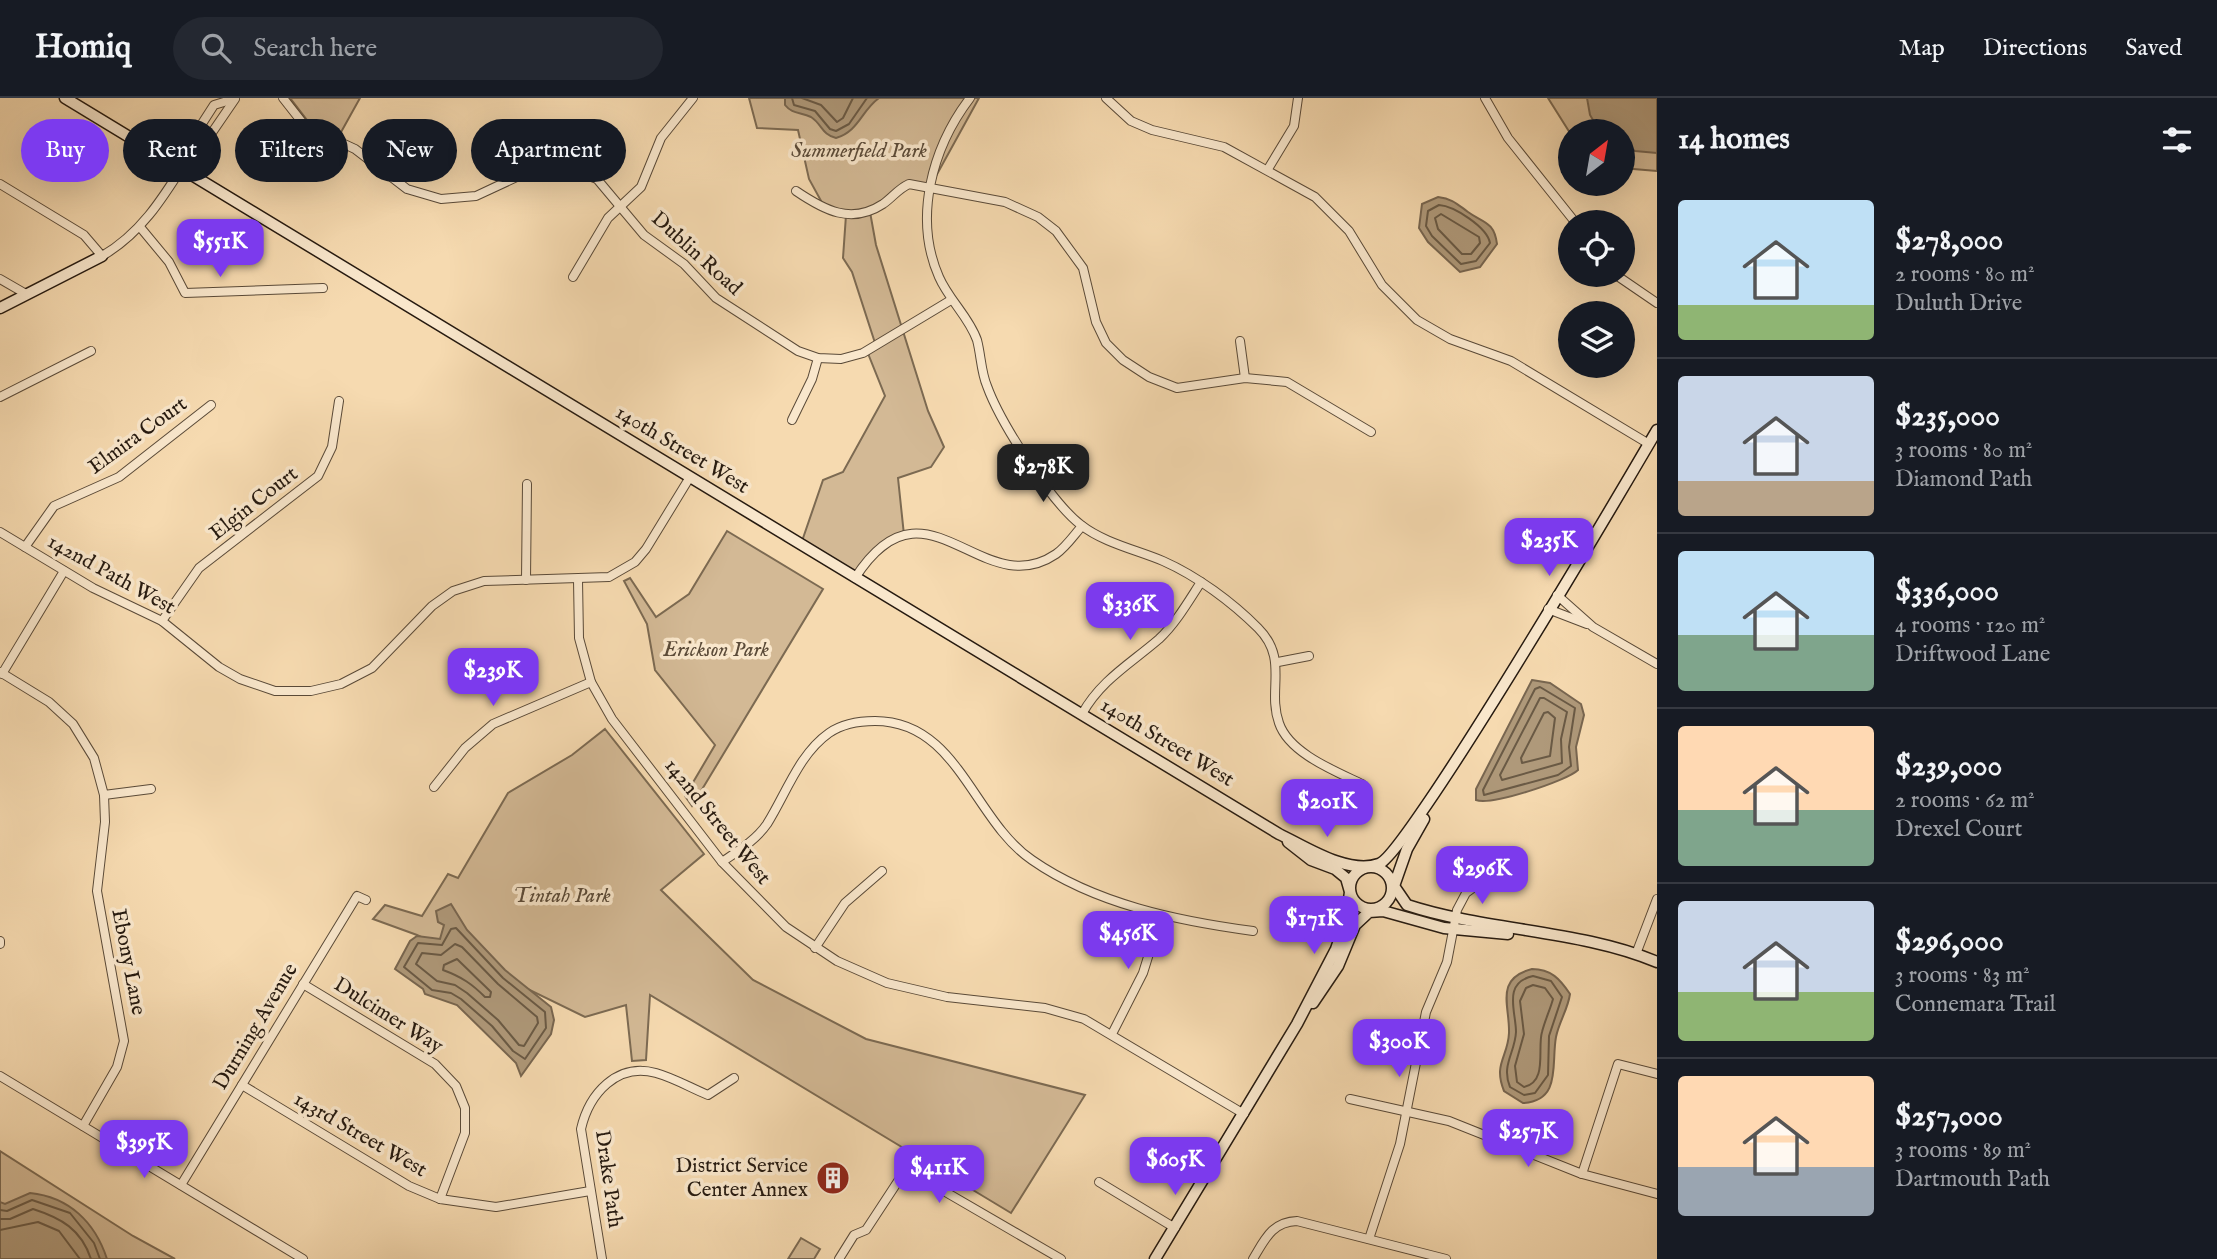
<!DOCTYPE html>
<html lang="en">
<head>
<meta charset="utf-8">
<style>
	body { margin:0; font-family:"IM FELL English",serif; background:#242831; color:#f1f3f6; height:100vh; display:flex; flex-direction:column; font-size:26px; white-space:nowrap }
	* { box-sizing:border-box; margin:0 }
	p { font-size:23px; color:#9ea1a6 }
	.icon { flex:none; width:38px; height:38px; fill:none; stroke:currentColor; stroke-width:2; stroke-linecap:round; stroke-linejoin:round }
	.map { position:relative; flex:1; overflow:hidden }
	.panel { display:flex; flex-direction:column; background:#171b24; width:560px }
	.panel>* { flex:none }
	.guide { position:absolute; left:21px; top:21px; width:665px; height:63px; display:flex; gap:14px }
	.needle { width:46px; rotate:31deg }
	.controls { position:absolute; left:1558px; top:21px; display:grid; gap:14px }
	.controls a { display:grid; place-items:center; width:77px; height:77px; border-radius:50%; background:#171b24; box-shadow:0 7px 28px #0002; font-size:35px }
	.price { position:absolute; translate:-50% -60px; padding:0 16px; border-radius:14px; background:#7c3aed; color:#fff; font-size:23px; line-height:46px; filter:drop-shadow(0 2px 4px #0008) }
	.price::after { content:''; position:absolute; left:50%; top:42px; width:21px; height:16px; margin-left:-10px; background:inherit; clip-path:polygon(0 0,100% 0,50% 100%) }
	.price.selected { background:#222; color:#fff }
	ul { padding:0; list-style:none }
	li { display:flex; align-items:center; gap:21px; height:175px; padding:0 21px }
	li+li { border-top:2px solid #363941 }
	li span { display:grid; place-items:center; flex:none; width:196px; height:140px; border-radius:7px; color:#555 }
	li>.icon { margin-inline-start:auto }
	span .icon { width:84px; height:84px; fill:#fffc; stroke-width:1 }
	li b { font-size:30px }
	h2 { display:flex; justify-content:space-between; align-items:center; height:84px; padding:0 21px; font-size:30px }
	.pill { padding:0 24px; border-radius:32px; background:#171b24; box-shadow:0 7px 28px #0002; font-size:24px; line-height:63px }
	.pill.selected { background:#7c3aed; color:#fff }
	header { display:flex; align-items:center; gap:42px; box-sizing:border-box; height:98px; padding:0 35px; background:#171b24; border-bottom:2px solid #363941 }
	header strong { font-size:33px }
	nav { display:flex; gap:38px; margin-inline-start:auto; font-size:24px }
	.search { width:490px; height:63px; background:#242831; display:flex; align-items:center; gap:18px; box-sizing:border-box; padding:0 24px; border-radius:38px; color:#9ea1a6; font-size:26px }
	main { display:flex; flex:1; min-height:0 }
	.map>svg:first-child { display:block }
	.green { fill:#d3b995; stroke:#7c6a52; stroke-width:2 }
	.water { fill:#af997a; stroke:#786650; stroke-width:2 }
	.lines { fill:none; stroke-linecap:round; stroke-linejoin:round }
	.shore { stroke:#6a5a45; stroke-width:2 }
	.street-casing { stroke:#5a4a38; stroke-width:10 }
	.secondary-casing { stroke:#261a10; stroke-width:13 }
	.street { stroke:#f9e7cc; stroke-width:8 }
	.secondary { stroke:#f9e7cc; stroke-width:10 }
	.labels { text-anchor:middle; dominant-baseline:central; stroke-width:7; stroke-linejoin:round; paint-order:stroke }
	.park-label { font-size:21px; font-style:italic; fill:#5a4a38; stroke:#f9e7cc }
	.street-label { font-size:21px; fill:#261a10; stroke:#f9e7cc }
	.poi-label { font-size:21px; fill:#261a10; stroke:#f9e7cc; text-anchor:end }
</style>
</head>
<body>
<header>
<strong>Homiq</strong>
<div class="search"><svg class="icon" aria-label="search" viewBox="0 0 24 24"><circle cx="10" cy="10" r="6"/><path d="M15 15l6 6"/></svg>Search here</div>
<nav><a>Map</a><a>Directions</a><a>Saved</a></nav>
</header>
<main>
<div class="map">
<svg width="1657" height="1161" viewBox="0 0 1657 1161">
	<rect width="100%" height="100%" fill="#f6dab0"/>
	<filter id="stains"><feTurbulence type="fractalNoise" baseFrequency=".00286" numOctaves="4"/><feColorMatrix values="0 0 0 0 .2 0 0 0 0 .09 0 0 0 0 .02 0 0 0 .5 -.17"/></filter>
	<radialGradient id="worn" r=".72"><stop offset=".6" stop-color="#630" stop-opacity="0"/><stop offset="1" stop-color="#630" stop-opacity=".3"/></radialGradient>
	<g class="green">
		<path d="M290 0H360L340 36 307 22Z"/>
		<path d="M749 0H979L930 89 909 86 870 114 876 147 928 313 944 349 931 369 898 380 904 437 862 469 855 480 801 446 823 382 843 374 885 298 867 253 876 248 852 174 843 160 846 117 826 112 809 81 798 32 757 30Z"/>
		<path d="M1548 0H1657V73L1622 70V33L1570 35Z"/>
		<path d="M727 433 823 491 692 708 685 698 715 647 655 572 647 526 624 483 630 480 656 519 689 496Z"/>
		<path d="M605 631 704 756 661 792 753 882 866 941 1085 997 1011 1115 650 897 646 962 632 963 626 907 585 919 417 837 373 821 385 807 422 818 448 776 458 780 508 695 572 657Z"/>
		<path d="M0 1053 133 1138 175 1161H0Z"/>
		<path d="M801 1140 820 1151 814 1161H788Z"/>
	</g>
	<g class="water">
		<path d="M785 0H879C861 13 859 33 836 40 822 37 822 26 811 19 801 14 792 16 785 7Z"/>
		<path d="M1657 0V55L1635 53 1622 47V33L1599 32 1590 17 1587 0Z"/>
		<path d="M1438 99C1453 101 1457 106 1468 114 1483 125 1494 123 1497 146L1480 169 1460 174 1428 144 1419 130 1422 106Z"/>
		<path d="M1532 582 1550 585 1581 606 1584 617 1576 649 1578 672C1567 683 1490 708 1476 702V691Z"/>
		<path d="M451 806 467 832 505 872 551 909 554 922 551 936 521 978 516 965 457 907 425 896 423 891 395 871 410 843 417 838 440 841 444 827 438 824 436 813Z"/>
		<path d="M1532 871C1551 871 1560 881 1570 896 1568 911 1559 924 1556 939 1551 965 1562 1003 1523 1005L1504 993C1493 966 1508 959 1509 935 1510 908 1494 881 1532 871Z"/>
		<path d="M30 1095C69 1099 95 1124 107 1161H0V1104L5 1106Z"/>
	</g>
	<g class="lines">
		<g class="shore">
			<path d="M792 0 794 7 815 13 830 31 836 33 849 26 867 0"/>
			<path d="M802 0 821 7 837 24 843 20 853 0"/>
			<path d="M1439 107C1454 108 1487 129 1490 145L1476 163 1461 166 1432 138 1426 128 1428 113Z"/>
			<path d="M1441 116 1479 139 1480 145 1471 156H1462L1438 131 1435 120Z"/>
			<path d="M1540 589 1575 610 1569 649 1571 668 1558 677 1484 697 1483 692 1535 591Z"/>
			<path d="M1540 600H1544L1567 614 1561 641 1562 665 1502 682 1500 677Z"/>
			<path d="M1548 614 1555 620 1550 658 1522 665 1521 660 1544 615Z"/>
			<path d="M456 830 503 880 545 914 546 930 525 961 513 953 492 928 461 901 451 895 432 892 404 869 418 845 442 847 451 831Z"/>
			<path d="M455 846 462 849 498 886 537 919 538 925 524 948 519 947 498 922 467 895 455 887 437 883 416 866 422 855 441 857Z"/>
			<path d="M457 861 491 894 490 899H485C472 886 462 879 443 872L444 867Z"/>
			<path d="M1533 878 1551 883 1562 899 1549 938 1548 977 1535 995 1524 997 1510 989C1501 967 1515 955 1516 934 1516 913 1502 885 1533 878Z"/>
			<path d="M1533 887 1545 890 1553 901C1550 912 1545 922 1542 934 1537 950 1548 984 1524 989L1517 984 1515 968 1524 936 1520 903 1526 890Z"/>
			<path d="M0 1112 7 1113 32 1102 70 1115 94 1145 100 1161"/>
			<path d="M0 1121H10L33 1111C61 1120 81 1131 91 1161"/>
			<path d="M0 1132 38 1124 59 1133 80 1161"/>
		</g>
		<defs>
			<g id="street">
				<path d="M283 0 305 28 355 51 407 91 441 101 476 98 536 70H568L597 81 644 137 684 166 716 200 798 253 818 260 841 261 863 255 951 202"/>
				<path d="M970 0C932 50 913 120 939 179 949 202 969 219 977 242 981 257 981 274 987 288 1000 324 1051 404 1081 427 1104 445 1137 452 1163 463 1197 478 1232 504 1258 530 1289 561 1267 591 1279 625 1289 655 1335 673 1362 686"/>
				<path d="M1106 0 1131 23 1152 32 1224 49 1315 99 1349 133 1382 187 1417 222 1450 241 1511 263 1649 346"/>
				<path d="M1485 0 1508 40 1575 124"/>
				<path d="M188 60 185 52 214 7 234 1"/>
				<path d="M1268 71 1294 28 1298 0"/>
				<path d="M0 86 84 137 102 158C142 135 164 98 188 60L196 58 235 1"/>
				<path d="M796 93C824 112 851 127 883 106 893 99 898 91 909 86L1005 104 1038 119 1056 133 1083 170 1096 224 1106 245 1123 262 1149 279 1177 290 1245 280 1287 284 1371 334"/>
				<path d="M140 129 169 164 185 195 323 190"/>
				<path d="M1616 177 1657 205"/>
				<path d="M573 179 608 120 641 89 661 40 693 0"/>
				<path d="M0 181 26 196"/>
				<path d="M1240 243 1245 280"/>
				<path d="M0 299 91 253"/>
				<path d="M792 322 812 281 818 260"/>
				<path d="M0 434 93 490 162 523 219 569 240 581 275 593H311L341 586 372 570 432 508 453 493 484 483 609 479 635 464 646 451 690 379"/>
				<path d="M25 449 54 408 119 379 211 307"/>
				<path d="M855 480C926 369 981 507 1056 456 1066 449 1074 437 1082 428"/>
				<path d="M526 482 527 386"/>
				<path d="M578 482 579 540 591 584 612 621 722 764 786 829 837 863 887 885 947 899 1045 910 1084 921 1244 1016"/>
				<path d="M1557 497 1593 529 1657 566"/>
				<path d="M1548 511 1587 526"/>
				<path d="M162 523 199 470 318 378 332 349 339 303"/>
				<path d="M1278 564 1309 558"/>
				<path d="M0 574 49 604 73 626 94 660 104 697 105 724 97 793 124 943 117 969 83 1028"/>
				<path d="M2 576 64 473"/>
				<path d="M1082 616C1101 582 1130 566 1159 541 1176 525 1188 504 1201 484"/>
				<path d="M434 689 465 650 493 626 591 584"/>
				<path d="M104 697 151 691"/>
				<path d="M722 764C738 753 756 742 767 726 786 696 799 656 829 635 842 626 860 623 875 623 958 623 973 722 1032 762 1095 806 1178 823 1253 833"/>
				<path d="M0 843V846"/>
				<path d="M815 850 845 805 882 773"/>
				<path d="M1636 856 1657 801"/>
				<path d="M303 886 435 966 456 988 465 1010V1035L440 1101"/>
				<path d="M1112 936 1143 875 1161 817"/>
				<path d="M0 978 303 1161"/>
				<path d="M242 987 409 1088 440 1101 496 1109 590 1093"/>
				<path d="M1350 1001 1449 1023 1582 1076 1657 1096"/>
				<path d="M1582 1076 1618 966 1657 976"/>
				<path d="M1099 1084 1175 1130"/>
				<path d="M181 1087 357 798 366 802"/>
				<path d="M1369 1141 1400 1046 1426 914 1447 864 1457 812 1466 795 1488 779 1504 774"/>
				<path d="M602 1161 581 1031C589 996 617 964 656 975 674 980 691 990 708 997L734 980"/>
				<path d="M839 1161 854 1137 866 1132 906 1071 1061 1161"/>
				<path d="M1253 1161C1265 1141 1272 1124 1297 1123L1446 1161"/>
			</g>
			<g id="secondary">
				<path d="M65 0 1279 736C1306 749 1348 777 1379 766 1408 756 1626 385 1657 332"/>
				<path d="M0 210 102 158"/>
				<path d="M1424 721 1407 751 1394 788 1407 807C1486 833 1582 832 1657 864"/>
				<circle cx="1371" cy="790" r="21"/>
				<path d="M1313 905 1338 868 1355 827 1369 814 1383 813 1444 830 1508 836"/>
				<path d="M1155 1161 1297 926 1336 851 1346 823 1350 794 1346 780 1335 771 1311 762 1288 744"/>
			</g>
		</defs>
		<use href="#street" class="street-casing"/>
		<use href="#secondary" class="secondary-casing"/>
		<use href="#street" class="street"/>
		<use href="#secondary" class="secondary"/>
	</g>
	<defs>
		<symbol id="building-disc" viewBox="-11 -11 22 22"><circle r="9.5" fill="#8f2418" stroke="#f9e7cc"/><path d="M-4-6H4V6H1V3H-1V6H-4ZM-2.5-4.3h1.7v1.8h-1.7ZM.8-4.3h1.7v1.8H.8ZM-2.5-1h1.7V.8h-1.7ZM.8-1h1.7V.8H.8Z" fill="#fff"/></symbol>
	</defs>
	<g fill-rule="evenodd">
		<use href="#building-disc" x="814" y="1061" width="38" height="38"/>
	</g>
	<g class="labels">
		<g class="park-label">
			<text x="859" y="53">Summerfield Park</text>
			<text x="716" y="552">Erickson Park</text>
			<text x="562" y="798">Tintah Park</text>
		</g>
		<g class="street-label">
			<text transform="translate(696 156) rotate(42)">Dublin Road</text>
			<text transform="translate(138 338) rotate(-36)">Elmira Court</text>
			<text transform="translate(682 352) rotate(31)">140th Street West</text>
			<text transform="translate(254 406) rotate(-38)">Elgin Court</text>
			<text transform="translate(111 477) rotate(29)">142nd Path West</text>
			<text transform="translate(1167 645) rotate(31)">140th Street West</text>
			<text transform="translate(717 724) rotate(51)">142nd Street West</text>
			<text transform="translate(128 864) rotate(79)">Ebony Lane</text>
			<text transform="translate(388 918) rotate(32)">Dulcimer Way</text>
			<text transform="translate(256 929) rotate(-59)">Durning Avenue</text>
			<text transform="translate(360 1037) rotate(30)">143rd Street West</text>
			<text transform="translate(608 1081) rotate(82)">Drake Path</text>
		</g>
		<g class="poi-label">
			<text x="808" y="1068">District Service<tspan x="808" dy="24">Center Annex</tspan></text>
		</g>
	</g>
	<rect width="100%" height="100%" filter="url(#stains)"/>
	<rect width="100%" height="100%" fill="url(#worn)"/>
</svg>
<div class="controls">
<a><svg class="needle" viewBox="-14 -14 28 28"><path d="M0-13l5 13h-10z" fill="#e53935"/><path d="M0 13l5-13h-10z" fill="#9ea1a6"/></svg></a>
<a><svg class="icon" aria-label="locate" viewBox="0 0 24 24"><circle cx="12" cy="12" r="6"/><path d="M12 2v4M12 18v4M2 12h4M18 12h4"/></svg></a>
<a><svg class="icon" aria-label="layers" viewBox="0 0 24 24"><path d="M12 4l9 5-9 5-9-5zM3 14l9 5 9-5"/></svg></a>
</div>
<b class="price" style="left:220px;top:181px">$551K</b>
<b class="price selected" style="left:1043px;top:406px">$278K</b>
<b class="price" style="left:1549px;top:480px">$235K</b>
<b class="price" style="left:1130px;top:544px">$336K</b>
<b class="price" style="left:493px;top:610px">$239K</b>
<b class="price" style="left:1327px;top:741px">$201K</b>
<b class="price" style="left:1482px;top:808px">$296K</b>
<b class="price" style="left:1314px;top:858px">$171K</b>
<b class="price" style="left:1128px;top:873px">$456K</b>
<b class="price" style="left:1399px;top:981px">$300K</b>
<b class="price" style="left:1528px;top:1071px">$257K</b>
<b class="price" style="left:144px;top:1082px">$395K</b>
<b class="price" style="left:1175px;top:1099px">$605K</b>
<b class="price" style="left:939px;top:1107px">$411K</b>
<div class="guide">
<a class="pill selected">Buy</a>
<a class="pill">Rent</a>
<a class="pill">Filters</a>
<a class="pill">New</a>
<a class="pill">Apartment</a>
</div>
</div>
<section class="panel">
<h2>14 homes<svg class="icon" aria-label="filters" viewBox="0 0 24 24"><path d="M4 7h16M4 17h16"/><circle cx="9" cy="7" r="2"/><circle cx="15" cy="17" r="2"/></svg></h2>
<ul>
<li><span style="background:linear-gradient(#bfe0f5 75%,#8fb573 0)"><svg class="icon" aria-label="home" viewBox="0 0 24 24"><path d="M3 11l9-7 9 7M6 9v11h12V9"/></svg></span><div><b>$278,000</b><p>2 rooms · 80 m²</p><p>Duluth Drive</p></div></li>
<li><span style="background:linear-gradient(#c9d6e8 75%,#b9a48a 0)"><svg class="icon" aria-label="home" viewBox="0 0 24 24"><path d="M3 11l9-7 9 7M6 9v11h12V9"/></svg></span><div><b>$235,000</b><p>3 rooms · 80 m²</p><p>Diamond Path</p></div></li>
<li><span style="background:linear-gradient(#bfe0f5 60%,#7fa58c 0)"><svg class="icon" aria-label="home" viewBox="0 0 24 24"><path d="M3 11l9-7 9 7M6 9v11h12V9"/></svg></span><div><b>$336,000</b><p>4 rooms · 120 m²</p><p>Driftwood Lane</p></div></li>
<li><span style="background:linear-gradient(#ffd9b3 60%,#7fa58c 0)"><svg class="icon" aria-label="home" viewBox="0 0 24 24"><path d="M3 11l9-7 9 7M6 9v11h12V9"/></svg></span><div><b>$239,000</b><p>2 rooms · 62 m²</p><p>Drexel Court</p></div></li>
<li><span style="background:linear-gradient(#c9d6e8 65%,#8fb573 0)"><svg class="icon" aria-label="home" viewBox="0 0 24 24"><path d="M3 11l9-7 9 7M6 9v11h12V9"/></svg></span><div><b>$296,000</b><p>3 rooms · 83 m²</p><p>Connemara Trail</p></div></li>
<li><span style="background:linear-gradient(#ffd9b3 65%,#9aa5b1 0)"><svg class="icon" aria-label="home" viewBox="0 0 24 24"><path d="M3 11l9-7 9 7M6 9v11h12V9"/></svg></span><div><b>$257,000</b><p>3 rooms · 89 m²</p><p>Dartmouth Path</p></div></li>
</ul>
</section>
</main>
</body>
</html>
